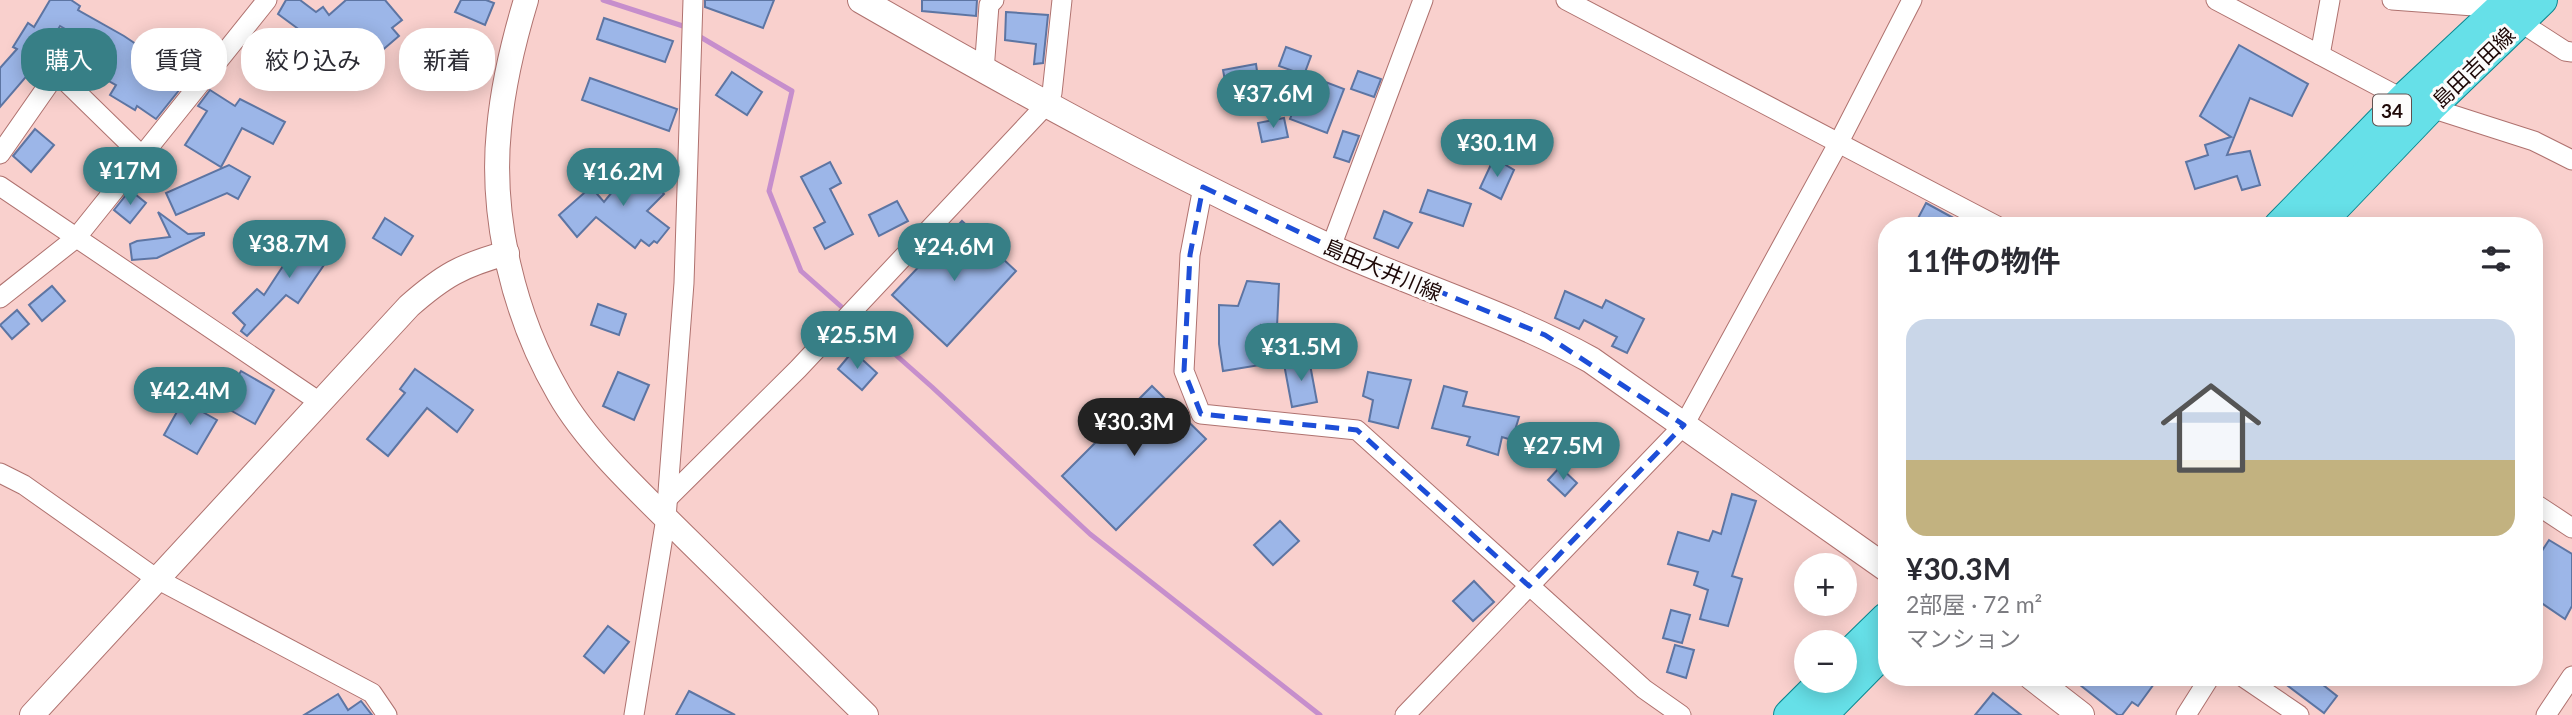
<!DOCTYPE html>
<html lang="ja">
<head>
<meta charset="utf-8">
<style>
	body { margin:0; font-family:Lato,"Noto Sans JP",sans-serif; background:#f7f7f7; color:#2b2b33; height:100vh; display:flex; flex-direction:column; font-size:26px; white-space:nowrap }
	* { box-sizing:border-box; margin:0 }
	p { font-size:23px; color:#7c7c81 }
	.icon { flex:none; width:38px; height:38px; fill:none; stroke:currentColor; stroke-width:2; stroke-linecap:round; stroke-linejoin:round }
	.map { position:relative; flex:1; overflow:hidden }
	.panel { position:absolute; left:1878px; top:217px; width:665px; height:469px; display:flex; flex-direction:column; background:#fff; border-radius:28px; box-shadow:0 4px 18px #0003 }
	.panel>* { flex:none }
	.top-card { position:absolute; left:21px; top:28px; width:665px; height:63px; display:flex; gap:14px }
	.fabs { position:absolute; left:1794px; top:553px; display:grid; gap:14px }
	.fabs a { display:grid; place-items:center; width:63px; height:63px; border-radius:50%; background:#fff; box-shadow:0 4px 18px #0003; font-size:35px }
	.price { position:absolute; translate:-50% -60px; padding:0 16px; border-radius:24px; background:#377f86; color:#fff; font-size:23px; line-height:46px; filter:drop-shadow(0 2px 4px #0008) }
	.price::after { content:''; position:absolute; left:50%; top:42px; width:21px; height:16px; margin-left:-10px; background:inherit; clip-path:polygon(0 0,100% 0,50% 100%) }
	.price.current { background:#222; color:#fff }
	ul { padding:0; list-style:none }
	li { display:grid; align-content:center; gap:14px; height:371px; padding:0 28px }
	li+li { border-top:2px solid #e1e1e2 }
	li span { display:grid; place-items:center; height:217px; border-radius:21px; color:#555 }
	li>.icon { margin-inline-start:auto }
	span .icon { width:126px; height:126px; fill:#fffc; stroke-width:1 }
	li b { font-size:30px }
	h2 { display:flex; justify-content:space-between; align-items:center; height:84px; padding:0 28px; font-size:30px }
	.tag { padding:0 24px; border-radius:28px; background:#fff; box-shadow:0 4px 18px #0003; font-size:24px; line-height:63px }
	.tag.current { background:#377f86; color:#fff }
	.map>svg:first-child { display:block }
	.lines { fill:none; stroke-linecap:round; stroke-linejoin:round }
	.stream { stroke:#c68ecc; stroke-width:5 }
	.building { fill:#9cb6e8; stroke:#5d75a3; stroke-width:2 }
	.minor-casing { stroke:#af726f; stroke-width:21 }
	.tertiary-casing { stroke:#af726f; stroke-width:26 }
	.secondary-casing { stroke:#af726f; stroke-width:28 }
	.primary-casing { stroke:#0a8790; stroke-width:32 }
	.minor { stroke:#fff; stroke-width:19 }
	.tertiary { stroke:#fff; stroke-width:24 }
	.secondary { stroke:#fff; stroke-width:26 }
	.primary { stroke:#66e0e8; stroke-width:30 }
	.marked { fill:none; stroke:#1d4ed8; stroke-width:5; stroke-dasharray:14 9; stroke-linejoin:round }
	.labels { text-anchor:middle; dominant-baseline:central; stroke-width:6; stroke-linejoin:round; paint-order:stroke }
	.shield { fill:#fcfcfc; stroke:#605150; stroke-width:2 }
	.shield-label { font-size:19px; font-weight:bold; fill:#1d0807 }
	.street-label { font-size:21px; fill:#1d0807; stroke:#fcfcfc }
</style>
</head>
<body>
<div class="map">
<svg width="2572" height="715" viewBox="0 0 2572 715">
	<rect width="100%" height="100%" fill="#f9d0cd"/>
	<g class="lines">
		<g class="stream">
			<path d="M603 0 686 27"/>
			<path d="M697 35 792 91 769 191 801 271 932 387 1090 534 1320 715"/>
		</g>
	</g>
	<g class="building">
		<path d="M50 0H71L80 6 78 10 124 36 188 79 156 119 137 106 135 110 110 95 116 85 78 64 84 54 88 42 60 26 37 64 0 107V68L17 49 13 47 28 23 34 27Z"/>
		<path d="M286 0H300L316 12 323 7 329 15 346 0H385L402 20 392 28 399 36 351 77 325 46 312 57 291 33 297 28 278 14Z"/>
		<path d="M461 0H486L494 3 485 25 455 12Z"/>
		<path d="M705 0H774L763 28 705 7Z"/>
		<path d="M922 0H977L976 16 922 11Z"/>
		<path d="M1006 12 1048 15 1043 63 1034 64 1036 44 1005 40Z"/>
		<path d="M604 18 673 41 665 62 597 39Z"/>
		<path d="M2239 45 2308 84 2292 116 2250 98 2227 155 2250 151 2260 185 2242 190 2237 176 2195 189 2186 162 2208 155 2205 145 2231 137 2200 116Z"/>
		<path d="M1286 47 1311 56 1304 75 1279 66Z"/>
		<path d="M1256 64 1260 92 1228 97 1223 70Z"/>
		<path d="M1358 71 1381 79 1374 97 1351 89Z"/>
		<path d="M732 72 762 92 747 115 716 95Z"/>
		<path d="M1307 75 1344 89 1327 133 1290 119Z"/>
		<path d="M590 78 677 109 669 131 582 100Z"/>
		<path d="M210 90 235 106 240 99 285 122 273 144 242 128 221 167 185 145 207 111 198 106Z"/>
		<path d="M1284 118 1288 137 1262 142 1258 123Z"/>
		<path d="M35 129 54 145 31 172 13 156Z"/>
		<path d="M1343 131 1359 136 1349 162 1334 157Z"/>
		<path d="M656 154 666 164 657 173 662 179 656 185 664 194 647 211 669 228 657 243 654 241 649 246 641 240 635 248 596 217 577 237 559 215 591 187 604 202 617 186 620 188Z"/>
		<path d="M1494 158 1514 170 1501 199 1480 188Z"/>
		<path d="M830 162 841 183 830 189 853 234 825 249 814 228 825 222 801 177Z"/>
		<path d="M229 165 250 177 238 199 227 193 176 215 166 193Z"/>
		<path d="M130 190 146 203 130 223 114 210Z"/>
		<path d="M1428 190 1471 204 1463 226 1420 212Z"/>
		<path d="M897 201 908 221 879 236 869 215Z"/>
		<path d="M1926 203 1968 226H1914Z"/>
		<path d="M1384 211 1412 223 1398 248 1374 238Z"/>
		<path d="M158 212 188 234 204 233V235L157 258 132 260 130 244 137 241 170 237Z"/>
		<path d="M385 218 413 236 401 255 373 238Z"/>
		<path d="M962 221 1016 271 947 346 892 295Z"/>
		<path d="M313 227 338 240 326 262 298 303 286 295 247 336 241 331 245 325 233 313 257 289 264 295 283 266 289 269Z"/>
		<path d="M1247 281 1279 284 1277 327 1261 325 1266 364 1223 371 1219 344V305L1238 306Z"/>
		<path d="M52 286 65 301 42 321 29 305Z"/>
		<path d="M1565 291 1602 308 1606 300 1644 319 1627 353 1612 346 1617 337 1584 320 1579 329 1555 318Z"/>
		<path d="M598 304 626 314 619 335 591 325Z"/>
		<path d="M17 310 29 324 12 339 0 325Z"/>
		<path d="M853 351 877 373 862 390 838 369Z"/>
		<path d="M1309 359 1317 402 1292 407 1284 364Z"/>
		<path d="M415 369 473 410 457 432 427 408 388 456 367 439 405 393 400 389Z"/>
		<path d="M241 371 274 390 255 424 221 405Z"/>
		<path d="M618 372 649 385 634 420 603 406Z"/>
		<path d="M1368 372 1411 380 1398 428 1369 421 1373 400 1363 396Z"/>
		<path d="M1152 386 1206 439 1116 530 1062 476Z"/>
		<path d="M1444 386 1467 392 1463 406 1519 417 1512 440 1502 437 1498 455 1467 445 1470 437 1432 428Z"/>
		<path d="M183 401 217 420 197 454 164 435Z"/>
		<path d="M1560 467 1577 483 1565 496 1548 480Z"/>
		<path d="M1732 494 1756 501 1732 576 1742 579 1728 626 1700 619 1708 590 1694 585 1698 572 1668 564 1678 532 1709 541 1713 531 1721 534Z"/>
		<path d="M1280 521 1299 541 1273 565 1254 545Z"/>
		<path d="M2549 540 2572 554V606L2565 619 2534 598V563Z"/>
		<path d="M1474 581 1494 602 1473 621 1453 601Z"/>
		<path d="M1671 610 1690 615 1682 643 1663 638Z"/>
		<path d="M608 626 629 642 604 673 584 656Z"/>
		<path d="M1675 645 1694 650 1686 678 1667 672Z"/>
		<path d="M2070 677H2159L2138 706 2132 702 2122 715H2118Z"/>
		<path d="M2276 677H2313L2337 696 2324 713Z"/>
		<path d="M689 691 735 715H676Z"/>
		<path d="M1993 693 2021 715H1975Z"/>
		<path d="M338 694 348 710 361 701 372 715H304Z"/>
	</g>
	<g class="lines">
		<defs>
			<g id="minor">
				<path d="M1566 0 1997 226"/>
				<path d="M2216 0 2403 99 2534 141 2572 160"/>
				<path d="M2392 0 2501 8"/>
				<path d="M2520 22 2565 51 2572 52"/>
				<path d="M2320 55 2330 0"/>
				<path d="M984 71 989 5 994 0"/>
				<path d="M57 73 142 156"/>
				<path d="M0 154 74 48"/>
				<path d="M0 186 321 403"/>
				<path d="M1203 187 1190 255 1184 371 1201 414 1357 430 1644 689 1681 715"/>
				<path d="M1331 247 1423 0"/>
				<path d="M0 298 76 238 267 0"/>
				<path d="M0 473 24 485 157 579 372 693 387 715"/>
				<path d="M668 498 798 369 1046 105 1052 93 1062 0"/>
				<path d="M2534 503 2572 528"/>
				<path d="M2243 677 2299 715"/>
				<path d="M634 715 666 518 684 283 693 0"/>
				<path d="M1405 715 1684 425 1839 142 1912 0"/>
				<path d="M2186 715 2210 677"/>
				<path d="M2546 715 2572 676"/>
			</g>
			<g id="tertiary">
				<path d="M526 0C513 43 503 85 499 129 490 218 514 317 559 394 588 445 643 495 685 537 745 596 806 656 866 715"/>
				<path d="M32 715 409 306C443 276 462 265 507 253"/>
			</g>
			<g id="secondary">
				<path d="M861 0C1014 88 1168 173 1329 247 1416 286 1508 314 1591 360L1886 568"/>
				<path d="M2032 677 2081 715"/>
			</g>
			<g id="primary">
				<path d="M2279 226 2403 99 2509 0"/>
				<path d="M2317 226 2431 107 2542 0"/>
				<path d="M1844 659 1886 618"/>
				<path d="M1789 715 1823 681"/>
				<path d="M1822 715 1886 650"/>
			</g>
		</defs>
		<use href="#minor" class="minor-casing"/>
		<use href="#tertiary" class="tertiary-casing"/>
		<use href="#secondary" class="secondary-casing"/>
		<use href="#primary" class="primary-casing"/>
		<use href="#minor" class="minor"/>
		<use href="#tertiary" class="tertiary"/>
		<use href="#secondary" class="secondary"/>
		<use href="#primary" class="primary"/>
	</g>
	<path class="marked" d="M1203 187 1331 247 1545 335 1684 425 1529 586 1357 430 1201 414 1184 371 1190 255Z"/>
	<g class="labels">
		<rect class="shield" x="2373" y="94.5" width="38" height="31" rx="5"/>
		<g class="shield-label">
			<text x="2392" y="110">34</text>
		</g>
		<g class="street-label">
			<text transform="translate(2473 67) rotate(-44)">島田吉田線</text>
			<text transform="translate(1383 269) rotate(23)">島田大井川線</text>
		</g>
	</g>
</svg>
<div class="fabs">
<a>+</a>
<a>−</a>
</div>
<b class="price" style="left:1273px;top:130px">¥37.6M</b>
<b class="price" style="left:1497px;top:179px">¥30.1M</b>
<b class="price" style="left:130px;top:207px">¥17M</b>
<b class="price" style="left:623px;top:208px">¥16.2M</b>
<b class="price" style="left:289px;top:280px">¥38.7M</b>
<b class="price" style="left:954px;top:283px">¥24.6M</b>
<b class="price" style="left:857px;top:371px">¥25.5M</b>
<b class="price" style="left:1301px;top:383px">¥31.5M</b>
<b class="price" style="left:190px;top:427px">¥42.4M</b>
<b class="price current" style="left:1134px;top:458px">¥30.3M</b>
<b class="price" style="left:1563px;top:482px">¥27.5M</b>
<div class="top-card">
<a class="tag current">購入</a>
<a class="tag">賃貸</a>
<a class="tag">絞り込み</a>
<a class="tag">新着</a>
</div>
<section class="panel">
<h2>11件の物件<svg class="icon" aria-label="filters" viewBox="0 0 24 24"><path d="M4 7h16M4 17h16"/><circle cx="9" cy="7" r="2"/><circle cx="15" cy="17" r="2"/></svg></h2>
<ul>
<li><span style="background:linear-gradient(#c9d6e8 65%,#c2b280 0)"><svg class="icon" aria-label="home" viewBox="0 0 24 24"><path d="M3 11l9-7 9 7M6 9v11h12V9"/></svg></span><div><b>¥30.3M</b><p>2部屋 · 72 m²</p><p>マンション</p></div></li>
</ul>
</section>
</div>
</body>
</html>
